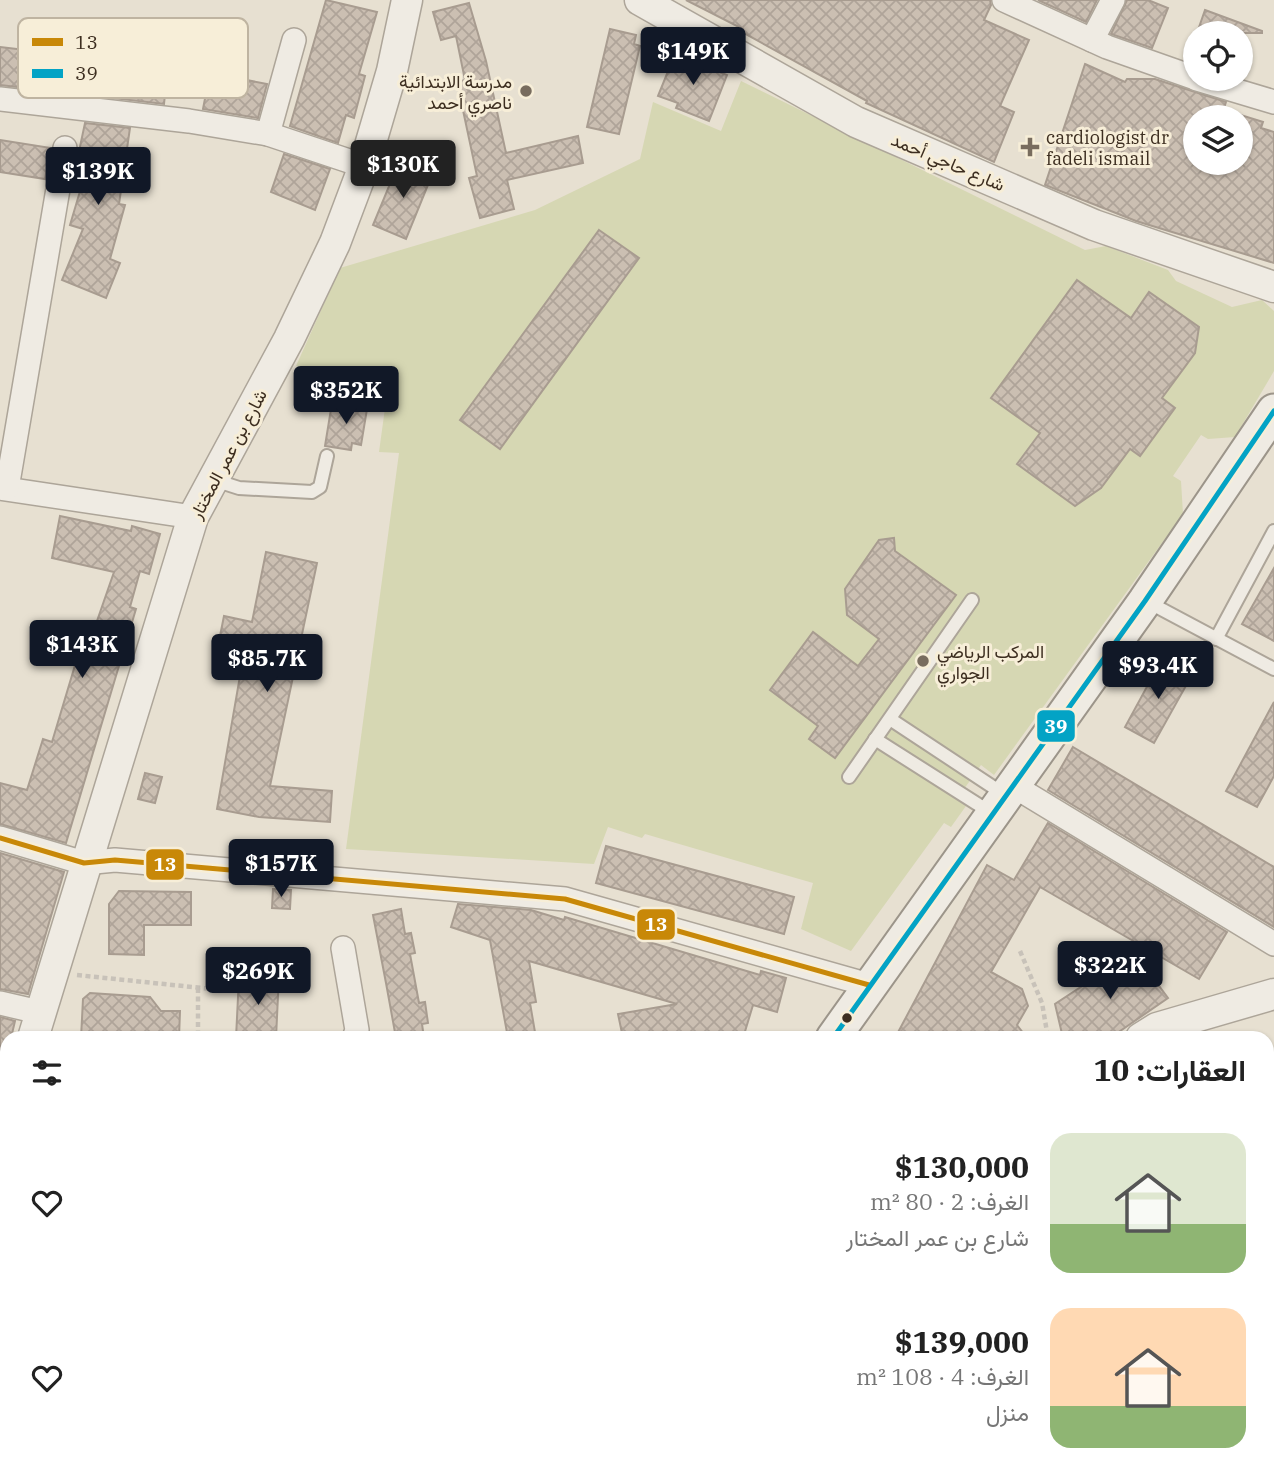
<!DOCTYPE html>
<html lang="ar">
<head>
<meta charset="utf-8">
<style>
	body { margin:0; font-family:"IBM Plex Serif",Vazirmatn,serif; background:#f2f2f2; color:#222; direction:rtl; height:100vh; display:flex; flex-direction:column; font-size:26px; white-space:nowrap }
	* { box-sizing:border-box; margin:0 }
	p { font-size:23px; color:#767676 }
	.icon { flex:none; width:38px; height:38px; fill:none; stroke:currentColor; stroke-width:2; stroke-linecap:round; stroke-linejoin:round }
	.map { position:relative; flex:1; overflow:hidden; direction:ltr }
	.details { position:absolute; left:0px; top:1031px; width:1274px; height:450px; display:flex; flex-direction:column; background:#fff; border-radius:21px 21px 0 0; box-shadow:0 2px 5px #0004; direction:rtl }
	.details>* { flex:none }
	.buttons { position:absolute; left:1183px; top:21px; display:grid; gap:14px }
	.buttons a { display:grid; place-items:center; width:70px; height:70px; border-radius:50%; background:#fff; box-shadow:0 2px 5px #0004; font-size:35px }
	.price { position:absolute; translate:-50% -60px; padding:0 16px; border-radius:7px; background:#111827; color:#fff; font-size:23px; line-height:46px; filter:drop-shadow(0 2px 4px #0008) }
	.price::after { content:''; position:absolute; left:50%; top:42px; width:21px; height:16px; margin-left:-10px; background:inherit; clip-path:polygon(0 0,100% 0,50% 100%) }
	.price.active { background:#222; color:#fff }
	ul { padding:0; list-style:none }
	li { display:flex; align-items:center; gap:21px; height:175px; padding:0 28px }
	li span { display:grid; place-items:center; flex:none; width:196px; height:140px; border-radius:21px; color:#555 }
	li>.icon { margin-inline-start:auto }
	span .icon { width:84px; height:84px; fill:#fffc; stroke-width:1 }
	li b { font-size:30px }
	h2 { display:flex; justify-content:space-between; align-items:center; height:84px; padding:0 28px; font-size:30px }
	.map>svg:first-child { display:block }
	.pitch { fill:#d6d7b3 }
	.building { fill:url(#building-cross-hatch); stroke:#a89c90; stroke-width:2 }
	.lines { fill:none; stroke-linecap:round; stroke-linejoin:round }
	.service-casing { stroke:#ada599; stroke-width:16 }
	.minor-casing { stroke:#ada599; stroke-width:26 }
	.tertiary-casing { stroke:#ada599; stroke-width:33 }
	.secondary-casing { stroke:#9c958a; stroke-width:37 }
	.path { stroke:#c8c2b9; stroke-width:4.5; stroke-dasharray:5 3.5; stroke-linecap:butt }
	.service { stroke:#efebe3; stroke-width:12 }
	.minor { stroke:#efebe3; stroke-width:23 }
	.tertiary { stroke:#efebe3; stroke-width:30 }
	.secondary { stroke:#efebe3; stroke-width:33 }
	.bus-1-casing { stroke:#f7eed8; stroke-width:10 }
	.bus-2-casing { stroke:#f7eed8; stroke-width:10 }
	.bus-1 { stroke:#c88808; stroke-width:5 }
	.bus-2 { stroke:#03a3c5; stroke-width:5 }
	.poi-dot { fill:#786c5e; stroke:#f7eed8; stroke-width:2.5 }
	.bus-dot { fill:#3d2e20; stroke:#f7eed8; stroke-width:2.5 }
	.labels { text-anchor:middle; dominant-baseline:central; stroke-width:6; stroke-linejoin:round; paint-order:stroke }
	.poi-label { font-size:18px; fill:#3d2e20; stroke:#f7eed8; text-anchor:start }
	.street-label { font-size:18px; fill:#3d2e20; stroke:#f7eed8 }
	.key { fill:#f7eed8; stroke:#bfb4a1; stroke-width:2 }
	.key-label { font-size:19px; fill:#3d2e20 }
	.line-badge { stroke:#f7eed8; stroke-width:2.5 }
	.badge-label { font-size:19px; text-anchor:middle; font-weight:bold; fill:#fff }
</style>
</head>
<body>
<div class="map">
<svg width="1274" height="1479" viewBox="0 0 1274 1479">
	<defs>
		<pattern id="building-cross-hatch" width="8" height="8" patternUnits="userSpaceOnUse" patternTransform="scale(1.75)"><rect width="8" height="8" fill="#cbbfb2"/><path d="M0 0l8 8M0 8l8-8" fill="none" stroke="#afa499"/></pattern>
	</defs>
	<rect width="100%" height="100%" fill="#e7e0d1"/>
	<path class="pitch" d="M741 81 1085 250 1106 246 1168 270 1176 281 1232 307 1262 300 1274 311V371L1235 437 1208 439 1201 435 1173 476 1181 481 1183 514 994 775 981 765 957 799 966 806 951 827 944 823 851 951 801 929 813 883 645 834 642 838 608 827 594 864 346 849 399 453 379 452 389 379 296 366 340 268 535 210 640 159 653 102 721 131Z"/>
	<g class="building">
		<path d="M326 0 377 12 359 74 365 76 354 118 346 115 338 143 290 126Z"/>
		<path d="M686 0H990L991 5 984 20 1029 40 1000 106 1014 112 994 162 866 103 867 101 742 32 743 29Z"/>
		<path d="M1038 0H1097L1086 22Z"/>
		<path d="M1127 0H1148L1168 8 1152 48 1111 34Z"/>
		<path d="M469 3 486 61 506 153 578 136 583 163 507 180 514 209 480 218 469 178 477 176 457 82 465 80 456 36 441 40 433 12Z"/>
		<path d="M1205 10 1262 31V33H1197Z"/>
		<path d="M610 29 636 35 634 44 640 46 619 134 587 127Z"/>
		<path d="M0 47 168 67 164 104 0 85Z"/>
		<path d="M675 54 727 75 709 121 676 108 678 103 658 96Z"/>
		<path d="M1085 64 1125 82 1127 79H1155L1226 102 1221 117H1195V163H1241V115L1263 122 1261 128 1274 132V263L1136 221 1045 185Z"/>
		<path d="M210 73 267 84 258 118 203 109Z"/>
		<path d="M85 123 130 128 119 204 125 205 110 259 120 263 106 298 62 280 83 229 70 225 86 171 75 170Z"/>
		<path d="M0 140 51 148 45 179 0 172Z"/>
		<path d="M284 154 330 169 315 210 271 192Z"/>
		<path d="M399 162 432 175 406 239 373 225Z"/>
		<path d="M599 230 639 258 500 449 460 420Z"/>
		<path d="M1077 280 1131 318 1149 292 1199 327 1195 353 1162 398 1175 408 1140 456 1130 449 1101 488 1075 506 1017 464 1040 433 991 398Z"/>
		<path d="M332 403 367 409 361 445 352 443 351 450 325 446Z"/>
		<path d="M60 516 131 531 132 526 160 534 149 574 140 571 130 607 136 609 66 843 0 824V783L27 790 43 739 52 742 82 642 89 644 114 572 52 558Z"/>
		<path d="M894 538 895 551 956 595 835 758 809 739 818 726 770 690 813 632 858 666 879 639 847 615 845 589 879 540Z"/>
		<path d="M266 552 317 563 270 786 332 791 330 822 259 817 217 809 240 676 213 671 224 616 252 622Z"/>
		<path d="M1274 568V641L1242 624Z"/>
		<path d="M1162 659 1192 675 1154 743 1125 727Z"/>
		<path d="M1274 702V776L1257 807 1226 791Z"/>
		<path d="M1073 747 1274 867V927L1048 790Z"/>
		<path d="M145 773 162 777 155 803 138 799Z"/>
		<path d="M1048 823 1227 932 1199 979 1040 887 991 972 1022 989 1028 1006 1017 1025 1027 1038H895L987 865 1014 880Z"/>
		<path d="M606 846 794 897 784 934 596 883Z"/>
		<path d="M0 853 64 872 28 994 0 989Z"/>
		<path d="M273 889 291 890 290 909 272 908Z"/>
		<path d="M119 891 191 892V925H144V955L109 954V904Z"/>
		<path d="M458 904 531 910 564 920 565 917 760 975 761 971 786 978 777 1012 753 1005 743 1038H623L618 1014 677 1004 529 961 536 1002 530 1003 536 1038H508L490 940 451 927Z"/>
		<path d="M401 909 405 934 411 933 415 953 410 954 419 1003 425 1002 428 1023 422 1024 424 1038H396L386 983 373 915Z"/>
		<path d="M1134 952 1168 998 1110 1038H1063L1055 1004Z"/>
		<path d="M257 974 279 975 276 1038H236L239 977 257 978Z"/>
		<path d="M90 993 150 997 161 1011H180L179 1038H81L83 999Z"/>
		<path d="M0 1017 15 1021 11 1038H7V1053H0Z"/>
	</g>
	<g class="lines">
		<defs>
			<g id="service">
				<path d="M214 480 239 488 312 492 320 487 327 456"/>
				<path d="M1148 602 1274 669"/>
				<path d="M1216 639 1274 531"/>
				<path d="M890 719 1005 795"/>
				<path d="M875 739 993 814"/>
				<path d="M849 777 972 600"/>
			</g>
			<g id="minor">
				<path d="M1004 0 1107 47 1195 78"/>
				<path d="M1092 40 1113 0"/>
				<path d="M1197 79 1274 102"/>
				<path d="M0 99 189 121 268 134 364 166"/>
				<path d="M268 134 294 40"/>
				<path d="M0 488 193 517"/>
				<path d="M7 488 65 148"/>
				<path d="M1014 786 1274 944"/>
				<path d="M0 838 84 863 115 860 565 899 869 985"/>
				<path d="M343 948 357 1030 354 1038"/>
				<path d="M0 1003 39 1012"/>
				<path d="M504 1474 509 1479"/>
			</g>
			<g id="tertiary">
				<path d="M640 0 856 122 1094 225 1274 287"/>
				<path d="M33 1038 193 517 289 339 335 243 364 166 392 71 407 0"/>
				<path d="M1141 1038 1157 1028 1274 994"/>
				<path d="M0 1173 7 1150"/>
				<path d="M576 1479 582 1474"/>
			</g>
			<g id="secondary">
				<path d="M833 1038 1145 601 1274 411"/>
				<path d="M336 1479 343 1474"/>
			</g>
		</defs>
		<use href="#service" class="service-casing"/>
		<use href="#minor" class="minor-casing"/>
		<use href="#tertiary" class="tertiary-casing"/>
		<use href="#secondary" class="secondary-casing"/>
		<g class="path">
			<path d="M1020 951 1042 1003 1048 1038"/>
			<path d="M77 975 221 990"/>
			<path d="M198 988V1038"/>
			<path d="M0 1340 7 1329"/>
			<path d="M0 1342 7 1353"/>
			<path d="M166 1474 170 1479"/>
			<path d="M21 1479 27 1474"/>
			<path d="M144 1479 151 1474"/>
		</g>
		<use href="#service" class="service"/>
		<use href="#minor" class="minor"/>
		<use href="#tertiary" class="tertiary"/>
		<use href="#secondary" class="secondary"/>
		<defs>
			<path id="bus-1" d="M0 838 84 863 115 860 565 899 869 985"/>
			<path id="bus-2" d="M833 1038 1145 601 1274 411"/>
		</defs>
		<use href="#bus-1" class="bus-1-casing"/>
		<use href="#bus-2" class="bus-2-casing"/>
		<use href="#bus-1" class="bus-1"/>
		<use href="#bus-2" class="bus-2"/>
	</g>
	<g class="poi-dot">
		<circle cx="526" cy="91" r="7"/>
		<path d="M1026.5 136.5h7v7h7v7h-7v7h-7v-7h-7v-7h7z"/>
		<circle cx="923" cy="661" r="7"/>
	</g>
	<circle class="bus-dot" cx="847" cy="1018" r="6"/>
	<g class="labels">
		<g class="poi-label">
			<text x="512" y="81" text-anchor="end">مدرسة الابتدائية<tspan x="512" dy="21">ناصري أحمد</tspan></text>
			<text x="1046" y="137">cardiologist dr<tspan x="1046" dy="21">fadeli ismail</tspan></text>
			<text x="937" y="651">المركب الرياضي<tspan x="937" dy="21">الجواري</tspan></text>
		</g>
		<g class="street-label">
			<text transform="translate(948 162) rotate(23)">شارع حاجي أحمد</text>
			<text transform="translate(228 454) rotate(-62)">شارع بن عمر المختار</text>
		</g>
	</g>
	<rect x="18" y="18" width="230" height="80" rx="10" class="key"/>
	<rect x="32" y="38" width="31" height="8" fill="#c88808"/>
	<rect x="32" y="69" width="31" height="9" fill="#03a3c5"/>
	<g class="key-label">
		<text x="75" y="49">13</text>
		<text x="75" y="80">39</text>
	</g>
	<g class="line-badge">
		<rect x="1036" y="709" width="40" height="34" rx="7" fill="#03a3c5"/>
		<rect x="145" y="848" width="40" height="33" rx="7" fill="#c88808"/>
		<rect x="636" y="908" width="40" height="33" rx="7" fill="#c88808"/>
	</g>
	<g class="badge-label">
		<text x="1056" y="733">39</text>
		<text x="165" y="871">13</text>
		<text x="656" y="931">13</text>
	</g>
</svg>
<div class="buttons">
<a><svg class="icon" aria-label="locate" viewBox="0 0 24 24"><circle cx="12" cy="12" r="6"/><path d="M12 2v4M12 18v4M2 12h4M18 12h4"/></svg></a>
<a><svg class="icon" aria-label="layers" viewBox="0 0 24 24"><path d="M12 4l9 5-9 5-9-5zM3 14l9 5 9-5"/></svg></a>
</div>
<b class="price" style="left:693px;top:87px">$149K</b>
<b class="price active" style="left:403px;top:200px">$130K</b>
<b class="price" style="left:98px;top:207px">$139K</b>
<b class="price" style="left:346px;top:426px">$352K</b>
<b class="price" style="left:82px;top:680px">$143K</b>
<b class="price" style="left:267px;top:694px">$85.7K</b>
<b class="price" style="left:1158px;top:701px">$93.4K</b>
<b class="price" style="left:281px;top:899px">$157K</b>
<b class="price" style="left:1110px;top:1001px">$322K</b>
<b class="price" style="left:258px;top:1007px">$269K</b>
<section class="details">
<h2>العقارات: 10<svg class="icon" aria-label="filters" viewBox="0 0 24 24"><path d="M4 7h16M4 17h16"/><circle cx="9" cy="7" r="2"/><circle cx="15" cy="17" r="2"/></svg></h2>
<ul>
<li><span style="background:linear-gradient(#dfe7d0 65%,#8fb573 0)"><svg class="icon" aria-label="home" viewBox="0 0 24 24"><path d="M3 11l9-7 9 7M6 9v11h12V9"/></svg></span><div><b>$130,000</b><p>الغرف: 2 · 80 m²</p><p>شارع بن عمر المختار</p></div><svg class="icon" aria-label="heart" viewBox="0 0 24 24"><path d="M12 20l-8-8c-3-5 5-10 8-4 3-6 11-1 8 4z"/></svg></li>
<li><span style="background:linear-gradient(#ffd9b3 70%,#8fb573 0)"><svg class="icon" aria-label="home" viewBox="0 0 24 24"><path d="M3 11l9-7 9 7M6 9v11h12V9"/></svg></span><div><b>$139,000</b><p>الغرف: 4 · 108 m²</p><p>منزل</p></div><svg class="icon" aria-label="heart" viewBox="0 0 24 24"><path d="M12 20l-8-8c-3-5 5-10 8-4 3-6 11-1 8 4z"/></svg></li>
</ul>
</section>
</div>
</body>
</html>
